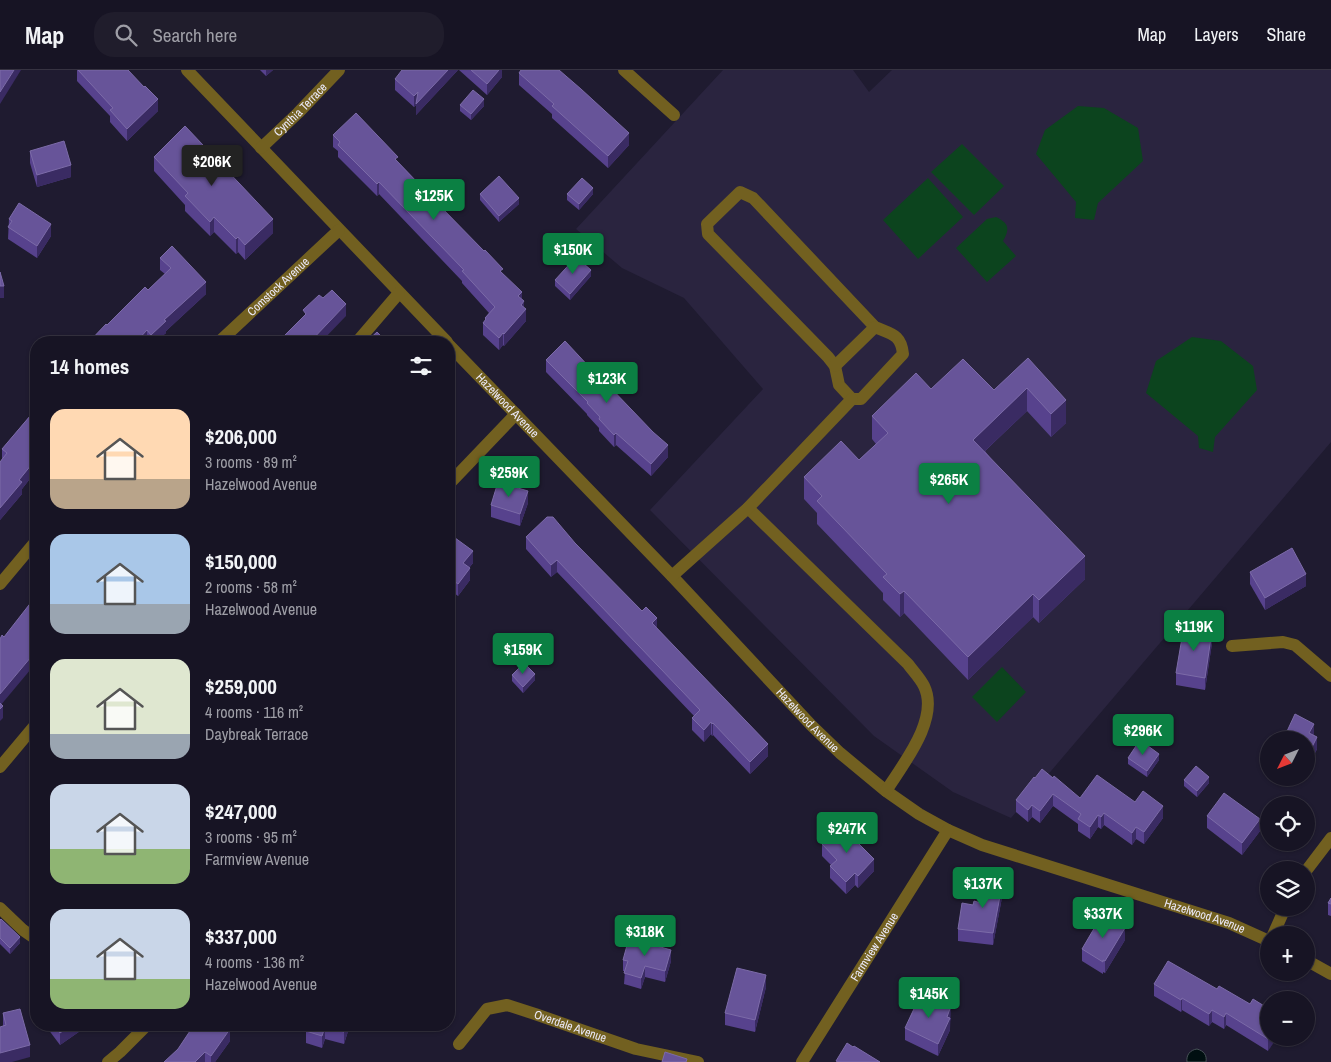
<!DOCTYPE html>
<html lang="en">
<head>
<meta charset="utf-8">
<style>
	body { margin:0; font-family:"Archivo Narrow",sans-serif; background:#201d2c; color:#f1f3f6; height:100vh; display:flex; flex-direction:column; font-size:19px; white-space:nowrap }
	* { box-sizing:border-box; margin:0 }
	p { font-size:16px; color:#9e9ea6 }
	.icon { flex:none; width:28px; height:28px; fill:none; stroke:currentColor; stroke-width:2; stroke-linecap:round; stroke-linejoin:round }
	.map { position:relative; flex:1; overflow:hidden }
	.side { position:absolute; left:30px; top:266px; width:425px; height:695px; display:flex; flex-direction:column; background:#171424; border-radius:20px; box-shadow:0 1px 4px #0004,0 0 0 1px #363341 }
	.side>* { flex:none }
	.needle { width:32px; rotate:228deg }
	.buttons { position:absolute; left:1260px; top:661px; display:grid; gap:10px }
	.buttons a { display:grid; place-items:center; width:55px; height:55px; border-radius:50%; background:#171424; box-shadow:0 1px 4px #0004,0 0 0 1px #363341; font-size:25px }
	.price { position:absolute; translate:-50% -42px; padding:0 11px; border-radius:5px; background:#0b8043; color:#fff; font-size:16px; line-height:32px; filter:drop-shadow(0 1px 2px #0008) }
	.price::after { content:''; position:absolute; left:50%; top:30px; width:15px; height:11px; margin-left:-8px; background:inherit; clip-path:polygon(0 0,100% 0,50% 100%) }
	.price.active { background:#222; color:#fff }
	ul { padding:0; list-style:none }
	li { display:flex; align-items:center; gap:15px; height:125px; padding:0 20px }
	li span { display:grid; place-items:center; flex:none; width:140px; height:100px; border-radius:15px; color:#555 }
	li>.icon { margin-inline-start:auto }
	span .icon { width:60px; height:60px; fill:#fffc; stroke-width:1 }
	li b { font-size:21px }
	h2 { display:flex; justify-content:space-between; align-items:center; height:60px; padding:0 20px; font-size:21px }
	header { display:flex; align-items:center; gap:30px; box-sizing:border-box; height:70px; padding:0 25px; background:#171424; border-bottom:1px solid #363341 }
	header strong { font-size:24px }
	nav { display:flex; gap:28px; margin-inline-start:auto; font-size:18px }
	.search { width:350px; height:45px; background:#201d2c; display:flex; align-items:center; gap:12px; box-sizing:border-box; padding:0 18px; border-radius:20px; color:#9e9ea6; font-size:19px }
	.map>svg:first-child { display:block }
	.built { fill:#2a243f }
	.green { fill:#0c441e }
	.water { fill:#000f11; stroke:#475157 }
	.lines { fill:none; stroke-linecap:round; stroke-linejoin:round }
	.minor { stroke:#726020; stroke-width:12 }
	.wall { fill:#57428d }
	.shaded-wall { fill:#3a2b63 }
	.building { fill:#675499; stroke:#7c6ba8 }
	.labels { text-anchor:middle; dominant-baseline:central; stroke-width:4.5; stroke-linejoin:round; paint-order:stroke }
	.street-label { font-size:12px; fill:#eceaf9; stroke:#161226 }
</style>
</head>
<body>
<header>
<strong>Map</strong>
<div class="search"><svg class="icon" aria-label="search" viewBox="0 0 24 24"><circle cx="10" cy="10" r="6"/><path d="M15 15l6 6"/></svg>Search here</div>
<nav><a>Map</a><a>Layers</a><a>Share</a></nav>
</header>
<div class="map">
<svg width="1331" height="992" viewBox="0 0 1331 992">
	<rect width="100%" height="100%" fill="#1f1b30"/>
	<path class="built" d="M723 0H853L869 22 892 0H1331V372L1011 748 953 722 874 666 650 440 763 319 684 228 622 198 576 159Z"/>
	<g class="green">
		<path d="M1078 36 1104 38 1138 58 1143 91 1098 133 1094 150 1075 148 1076 132 1036 84 1045 60Z"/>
		<path d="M962 74 1004 116 974 145 931 102Z"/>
		<path d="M928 108 963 147 918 189 883 150Z"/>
		<path d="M996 147C1009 153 1010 159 1003 171L1016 186 987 212 956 178 987 149Z"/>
		<path d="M1192 267 1221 271 1253 296 1257 320 1215 367 1213 382 1199 378 1198 366 1146 323 1156 291Z"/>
		<path d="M1002 597 1026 622 997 652 972 627Z"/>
	</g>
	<path class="water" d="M1197 979C1204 981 1207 985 1206 992H1187C1186 985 1190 980 1197 979Z"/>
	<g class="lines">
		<g class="minor">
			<path d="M187 0 447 272"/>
			<path d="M624 0 674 45"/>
			<path id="s1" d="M261 78 298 43 339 0"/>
			<path d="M740 122 753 128 875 257C891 264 901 264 903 284L861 329H852L839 315 835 296 828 287 708 164 707 154Z"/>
			<path id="s2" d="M219 272 339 160"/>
			<path d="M357 272 399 223"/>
			<path id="s3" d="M449 275 672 506 812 656 840 683 886 721 919 744 948 760 982 775 1229 853 1269 871"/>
			<path d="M835 296 875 257"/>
			<path d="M449 414 516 344"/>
			<path d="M748 438 908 594C913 601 920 608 924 616 940 649 903 694 886 721"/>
			<path d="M672 506 748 438 852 329"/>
			<path d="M0 514 36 471"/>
			<path d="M1232 576 1283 572 1295 575 1331 606"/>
			<path d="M0 697 36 654"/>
			<path d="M1306 801 1331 768"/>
			<path d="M0 838 23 860 36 869"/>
			<path d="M1273 865 1285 838"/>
			<path d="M1306 890 1331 904"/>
			<path id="s4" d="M459 974 487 939 507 935 535 944 636 979 698 992"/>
			<path d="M108 992 120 982 147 955"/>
			<path id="s5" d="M802 992 948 760"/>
		</g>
	</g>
	<g class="wall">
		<path d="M77 0H128L158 41 127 71 110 52V46L77 11Z"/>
		<path d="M260 0H273L266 6Z"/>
		<path d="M458 0 416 45V35L414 37 395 20V9Z"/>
		<path d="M459 0H502V7L487 25Z"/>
		<path d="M519 3 629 75 608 98 552 48V44L519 15Z"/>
		<path d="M460 35 484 36 471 50 460 41Z"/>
		<path d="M333 65 398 92 503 204 522 230 526 251 504 276 503 275 499 280 483 265V253L485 251V248L489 243 462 213V211L379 124 377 126 338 87V81L333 77Z"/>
		<path d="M30 81 71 107 37 117 30 93Z"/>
		<path d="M154 87 273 163 245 190 238 182 236 184 214 162 210 166 185 141V135L154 101Z"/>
		<path d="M480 124 519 134 499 152 480 130Z"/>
		<path d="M567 124H593L579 140 567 130Z"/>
		<path d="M9 149 51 166 37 188 8 169Z"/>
		<path d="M160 188 206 224 166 261V263L155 272H89L107 255 148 220 165 204 160 200Z"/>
		<path d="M591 206 570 230 555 216V210Z"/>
		<path d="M1028 288 1066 353 1051 367 1027 341 985 381 1085 509 1039 553 1033 547 968 610 904 543 900 547 883 530V523L817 454V443L804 429V407L859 390 876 374 872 369V346L931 319 994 320Z"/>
		<path d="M546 290 668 387 651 406 616 375 614 377 599 361V358L587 345V344L546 302Z"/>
		<path d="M36 339V401L22 419V424L0 450V392L2 389V379Z"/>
		<path d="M528 433 520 456 491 447V435Z"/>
		<path d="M526 467 575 473 657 558 768 686 750 704 713 665 712 666 711 664 704 672 692 660V648L694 646 557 502 551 507 526 479Z"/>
		<path d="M449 468 473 493 469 498 470 510 458 526 450 520 449 522Z"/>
		<path d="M1250 502 1306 516 1265 540 1250 514Z"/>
		<path d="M1212 573 1205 620 1176 615V603Z"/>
		<path d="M512 605 535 610 523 623 512 611Z"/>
		<path d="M1314 666 1317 679 1309 695 1306 693V670Z"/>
		<path d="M1128 688 1159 690 1147 707 1128 694Z"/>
		<path d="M1035 708 1080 728 1135 732 1163 748 1144 774 1136 769 1132 775 1104 755 1101 759 1098 757 1090 769 1078 761V754L1053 736 1040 753 1032 747 1028 752 1016 742V730Z"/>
		<path d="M1184 710 1209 713 1197 727 1184 716Z"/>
		<path d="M1207 746 1260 761 1242 785 1207 758Z"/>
		<path d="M822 774 874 801 858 818 855 815 846 824 830 808V796L831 795 822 786Z"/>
		<path d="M1004 817 993 875 958 871V859L973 835 981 833 985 831Z"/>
		<path d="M1331 828V846L1328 845V833Z"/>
		<path d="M0 850 20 873 10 884 0 874Z"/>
		<path d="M1125 870 1105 903 1103 902V904L1082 891V879Z"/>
		<path d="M623 890 671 891 665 912 645 907 641 919 624 914 625 901H623Z"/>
		<path d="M1154 914 1217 919 1250 934 1269 939 1268 981 1226 955 1224 959 1212 952 1209 956 1182 940 1181 942 1154 926Z"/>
		<path d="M766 917 755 962 725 955V943Z"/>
		<path d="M3 943 30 987 3 956Z"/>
		<path d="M951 948 950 951V960L938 986 905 970V958Z"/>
		<path d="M45 955H85L83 957V959L60 975Z"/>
		<path d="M307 955H350L344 974 325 969 322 978 306 973V961Z"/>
		<path d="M230 971 215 992H164Z"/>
	</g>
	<g class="shaded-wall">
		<path d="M14 0H21L0 34V22Z"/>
		<path d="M266 0H273L266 6Z"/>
		<path d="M448 0H458L416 45V35L414 37V26Z"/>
		<path d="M499 0H502V7L487 25V14Z"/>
		<path d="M158 29V41L127 71V59Z"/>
		<path d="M484 29V36L471 50V44Z"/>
		<path d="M629 63V75L608 98V86Z"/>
		<path d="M71 95V107L37 117V105Z"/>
		<path d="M379 112V124L377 126V114Z"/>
		<path d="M593 118V124L579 140V134Z"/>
		<path d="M519 128V134L499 152V146Z"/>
		<path d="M442 129V141L437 133Z"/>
		<path d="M214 147V162L210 166V152Z"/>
		<path d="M273 149V163L245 190V175Z"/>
		<path d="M51 154V166L37 188V176Z"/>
		<path d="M238 167V182L236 184V169Z"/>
		<path d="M591 200V206L570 230V224Z"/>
		<path d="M206 212V224L166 261V263L155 272H151V265L164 250Z"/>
		<rect x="0" y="216" width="4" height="12"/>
		<path d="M522 222V234L524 231V241L526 239V251L504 276V264L518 226Z"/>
		<path d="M346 234V246L321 272H310Z"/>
		<path d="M147 260V272H136Z"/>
		<path d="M503 263V275L499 280V268Z"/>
		<path d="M1027 318V341L973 392V370Z"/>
		<path d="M1066 330V353L1051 367V344Z"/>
		<path d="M616 363V375L614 377V365Z"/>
		<path d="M668 375V387L651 406V394Z"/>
		<path d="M36 389V401L22 419V424L0 450V438L19 410Z"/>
		<path d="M528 421V433L520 456V444Z"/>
		<path d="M473 481V493L463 505V493Z"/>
		<path d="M1085 486V509L1039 553V530Z"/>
		<path d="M557 490V502L551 507V495Z"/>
		<path d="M470 498V510L458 526V514Z"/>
		<path d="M1306 504V516L1265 540V528Z"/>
		<path d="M450 508V520L449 522V510Z"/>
		<path d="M904 521V543L900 547V524Z"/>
		<path d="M1033 524V547L968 610V587Z"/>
		<path d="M657 548V560L652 553Z"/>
		<path d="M1212 561V573L1205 620V608Z"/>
		<path d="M36 581V593L0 636V624Z"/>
		<path d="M535 604V610L523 623V617Z"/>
		<path d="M3 636V648L0 651V639Z"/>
		<path d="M711 652V664L704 672V660Z"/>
		<path d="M713 653V665L712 666V654Z"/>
		<path d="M1314 654V666L1309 663Z"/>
		<path d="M1317 667V679L1309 695V683Z"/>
		<path d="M768 674V686L750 704V692Z"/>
		<path d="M1159 684V690L1147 707V701Z"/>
		<path d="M1209 707V713L1197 727V721Z"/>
		<path d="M1053 724V736L1040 753V741Z"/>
		<path d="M1032 735V747L1028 752V740Z"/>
		<path d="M1163 736V748L1144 774V762Z"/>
		<path d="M1104 743V755L1101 759V747Z"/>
		<path d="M1098 745V757L1090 769V757Z"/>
		<path d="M1260 749V761L1242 785V773Z"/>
		<path d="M1136 757V769L1132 775V763Z"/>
		<path d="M874 789V801L858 818V806Z"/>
		<path d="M855 803V815L846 824V812Z"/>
		<path d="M1004 805V817L993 875V863Z"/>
		<path d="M1125 858V870L1105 903V891Z"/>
		<path d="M20 867V873L10 884V878Z"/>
		<path d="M671 880V891L665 912V901Z"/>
		<path d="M645 896V907L641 919V908Z"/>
		<path d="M766 905V917L755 962V950Z"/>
		<path d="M1182 928V940L1181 942V930Z"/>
		<path d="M951 936 950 960 938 986V974Z"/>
		<path d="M1212 940V952L1209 956V944Z"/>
		<path d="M1226 943V955L1224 959V947Z"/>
		<path d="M71 955H85L83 957V959L60 975V963Z"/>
		<path d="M346 955H350L344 974V962Z"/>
		<path d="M325 957V969L322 978V966Z"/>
		<path d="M230 959V971L215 992H211V986Z"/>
		<path d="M1269 968H1277L1268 981V969Z"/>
		<path d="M30 975V987L12 992H0V983Z"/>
		<path d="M205 982V992H195Z"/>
	</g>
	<g class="building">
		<path d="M0 0H14L0 22Z"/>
		<path d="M78 0H128L144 17 145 16 158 29 127 59 110 40 113 38Z"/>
		<path d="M402 0H448L416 34 418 22 414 26 395 9Z"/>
		<path d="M471 0H499L487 14Z"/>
		<path d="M521 0H559L581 19 629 63 608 86 552 36 554 34 519 3Z"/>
		<path d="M473 20 484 29 471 44 460 35Z"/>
		<path d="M356 43 398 87 395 89 419 114 424 110 442 129 437 133 484 181 485 180 503 199 500 201 522 222 518 226 524 231 521 235 526 239 504 264 503 263 499 268 483 253 486 249 485 248 495 237 462 201 464 200 379 112 377 114 338 75 340 72 333 65Z"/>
		<path d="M185 56 273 149 245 175 238 167 236 169 214 147 210 152 185 126 188 123 154 87Z"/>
		<path d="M64 71 71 95 37 105 30 81Z"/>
		<path d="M499 106 519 128 499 146 480 124Z"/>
		<path d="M582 108 593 118 579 134 567 124Z"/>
		<path d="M19 133 51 154 37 176 8 157 12 151 9 149Z"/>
		<path d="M172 176 206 212 164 250 166 251 151 265 147 260 136 272H89L106 254 107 255 145 217 148 220 171 198 160 188Z"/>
		<path d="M576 187 591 200 570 224 555 210Z"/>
		<path d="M0 202 4 216H0Z"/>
		<path d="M332 220 346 234 310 272H278L306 244 303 240 319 225 323 228Z"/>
		<path d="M377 262 387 272H366Z"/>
		<path d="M565 271 606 315 607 314 653 362 668 375 651 394 616 363 614 365 599 349 600 347 587 333 588 332 546 290Z"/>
		<path d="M1028 288 1066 330 1051 344 1027 318 973 370 1085 486 1039 530 1033 524 968 587 904 521 900 524 883 507 887 504 817 431 822 426 804 407 841 371 859 390 888 363 872 346 916 303 931 319 963 289 994 320Z"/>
		<path d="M36 339V389L19 410 22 412 0 438V392L7 383 2 379Z"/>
		<path d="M498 412 528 421 520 444 491 435Z"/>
		<path d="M547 447H553L575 473 642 541 646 537 657 548 652 553 768 674 750 692 713 653 712 654 711 652 704 660 692 648 700 640 557 490 551 495 526 467Z"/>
		<path d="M451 465 473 481 463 493 470 498 458 514 450 508 449 510V468Z"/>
		<path d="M1292 478 1306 504 1265 528 1250 502Z"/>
		<path d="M36 526V581L0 624V569L2 565 4 567Z"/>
		<path d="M1184 556 1212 561 1205 608 1176 603Z"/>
		<path d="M524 593 535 604 523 617 512 605Z"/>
		<path d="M0 633 3 636 0 639Z"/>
		<path d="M1295 644 1314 654 1309 663 1317 667 1309 683 1306 681V670H1283Z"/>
		<path d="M1140 670 1159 684 1147 701 1128 688Z"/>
		<path d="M1196 696 1209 707 1197 721 1184 710Z"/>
		<path d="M1042 699 1053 708 1054 706 1080 728 1097 705 1135 732 1143 721 1163 736 1144 762 1136 757 1132 763 1104 743 1101 747 1098 745 1090 757 1078 749 1081 744 1053 724 1040 741 1032 735 1028 740 1016 730 1034 707 1035 708Z"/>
		<path d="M1224 723 1260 749 1242 773 1207 746Z"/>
		<path d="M841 756 874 789 858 806 855 803 846 812 830 796 837 790 822 774Z"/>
		<path d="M994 802 1004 805 993 863 958 859 962 833 973 835 974 831 981 833 982 830 985 831Z"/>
		<path d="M1331 828V834L1328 833Z"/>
		<path d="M1102 845 1125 858 1105 891 1103 890V892L1082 879Z"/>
		<path d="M1 849 20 867 10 878 0 868V850Z"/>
		<path d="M629 868 671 880 665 901 645 896 641 908 624 903 628 891 623 890Z"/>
		<path d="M1168 891 1217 919 1219 916 1250 934 1253 929 1269 939V968L1268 969 1226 943 1224 947 1212 940 1209 944 1182 928 1181 930 1154 914Z"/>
		<path d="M737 898 766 905 755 950 725 943Z"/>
		<path d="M920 926 934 932 935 929 951 936 947 947 950 948 938 974 905 958Z"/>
		<path d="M20 939 30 975 0 983V957L6 955 3 943Z"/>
		<path d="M54 955H71L60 963Z"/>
		<path d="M194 955H223L230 959 211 986 205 982 195 992H164L178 979Z"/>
		<path d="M308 955H346L344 962 325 957 322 966 306 961Z"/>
		<path d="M847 973 853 977 854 976 880 992H838L836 991Z"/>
		<path d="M665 982 687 989 686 992H662Z"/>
	</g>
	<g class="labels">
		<g class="street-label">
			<text stroke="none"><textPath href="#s1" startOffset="55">Cynthia Terrace</textPath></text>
			<text stroke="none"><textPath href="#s2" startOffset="81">Comstock Avenue</textPath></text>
			<text stroke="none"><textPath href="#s3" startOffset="84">Hazelwood Avenue</textPath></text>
			<text stroke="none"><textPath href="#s3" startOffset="519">Hazelwood Avenue</textPath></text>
			<text stroke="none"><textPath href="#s3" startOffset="969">Hazelwood Avenue</textPath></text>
			<text stroke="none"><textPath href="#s5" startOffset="136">Farmview Avenue</textPath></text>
			<text stroke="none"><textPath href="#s4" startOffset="132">Overdale Avenue</textPath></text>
		</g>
	</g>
</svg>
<div class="buttons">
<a><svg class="needle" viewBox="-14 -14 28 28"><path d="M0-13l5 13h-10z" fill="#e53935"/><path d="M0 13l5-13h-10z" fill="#9e9ea6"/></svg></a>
<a><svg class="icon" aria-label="locate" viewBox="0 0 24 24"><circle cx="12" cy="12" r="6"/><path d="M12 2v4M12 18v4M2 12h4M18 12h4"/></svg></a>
<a><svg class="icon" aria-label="layers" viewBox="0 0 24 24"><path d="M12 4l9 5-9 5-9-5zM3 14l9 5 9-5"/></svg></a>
<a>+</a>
<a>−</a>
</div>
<b class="price active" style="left:212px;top:117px">$206K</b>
<b class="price" style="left:434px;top:151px">$125K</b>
<b class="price" style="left:573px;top:205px">$150K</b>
<b class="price" style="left:607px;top:334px">$123K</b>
<b class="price" style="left:509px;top:428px">$259K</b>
<b class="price" style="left:949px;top:435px">$265K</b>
<b class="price" style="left:1194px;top:582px">$119K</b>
<b class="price" style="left:523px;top:605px">$159K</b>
<b class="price" style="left:1143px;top:686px">$296K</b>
<b class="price" style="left:847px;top:784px">$247K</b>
<b class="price" style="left:983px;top:839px">$137K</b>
<b class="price" style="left:1103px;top:869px">$337K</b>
<b class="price" style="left:645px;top:887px">$318K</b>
<b class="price" style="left:929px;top:949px">$145K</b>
<section class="side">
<h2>14 homes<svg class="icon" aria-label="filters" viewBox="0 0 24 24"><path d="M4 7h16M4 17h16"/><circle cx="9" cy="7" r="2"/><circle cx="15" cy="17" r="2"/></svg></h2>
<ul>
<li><span style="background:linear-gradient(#ffd9b3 70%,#b9a48a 0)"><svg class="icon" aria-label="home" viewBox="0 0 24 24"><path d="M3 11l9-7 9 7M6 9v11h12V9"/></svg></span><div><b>$206,000</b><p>3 rooms · 89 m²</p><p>Hazelwood Avenue</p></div></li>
<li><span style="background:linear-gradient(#a9c7e8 70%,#9aa5b1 0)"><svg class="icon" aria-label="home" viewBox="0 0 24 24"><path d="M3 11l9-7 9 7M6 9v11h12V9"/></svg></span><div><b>$150,000</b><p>2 rooms · 58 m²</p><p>Hazelwood Avenue</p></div></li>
<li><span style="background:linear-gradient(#dfe7d0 75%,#9aa5b1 0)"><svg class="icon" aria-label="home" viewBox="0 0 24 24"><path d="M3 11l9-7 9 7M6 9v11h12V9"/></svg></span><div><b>$259,000</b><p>4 rooms · 116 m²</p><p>Daybreak Terrace</p></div></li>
<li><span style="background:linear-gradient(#c9d6e8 65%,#8fb573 0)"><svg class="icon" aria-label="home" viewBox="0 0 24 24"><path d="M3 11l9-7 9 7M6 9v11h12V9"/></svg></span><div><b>$247,000</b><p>3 rooms · 95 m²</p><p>Farmview Avenue</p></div></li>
<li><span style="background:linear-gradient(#c9d6e8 70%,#8fb573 0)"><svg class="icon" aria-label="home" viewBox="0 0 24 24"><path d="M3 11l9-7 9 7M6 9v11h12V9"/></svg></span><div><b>$337,000</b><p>4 rooms · 136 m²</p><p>Hazelwood Avenue</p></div></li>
</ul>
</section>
</div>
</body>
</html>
